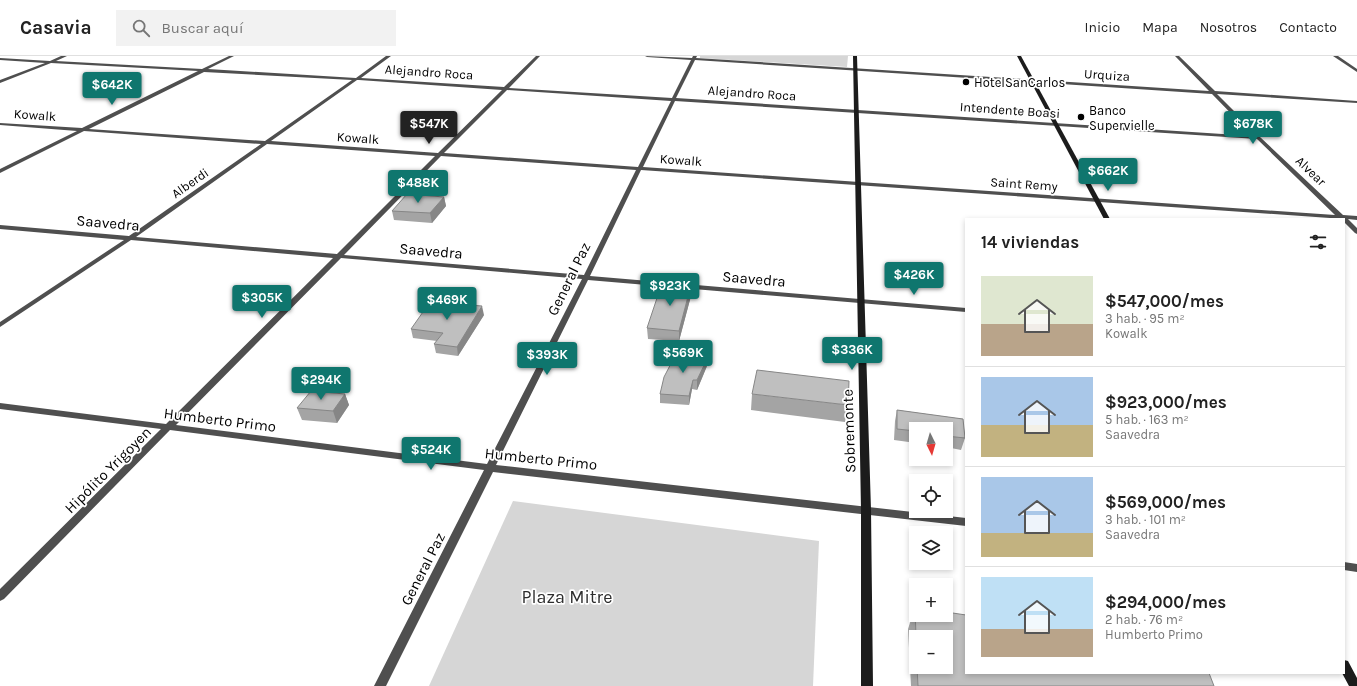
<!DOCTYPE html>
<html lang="es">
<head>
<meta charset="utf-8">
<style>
	body { margin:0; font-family:Karla,sans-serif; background:#f2f2f2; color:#222; height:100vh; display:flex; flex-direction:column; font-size:15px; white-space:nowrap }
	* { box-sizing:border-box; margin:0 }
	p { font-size:13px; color:#767676 }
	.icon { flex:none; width:22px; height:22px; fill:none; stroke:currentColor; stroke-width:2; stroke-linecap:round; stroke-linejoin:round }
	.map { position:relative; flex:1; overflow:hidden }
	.panel { position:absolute; left:965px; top:162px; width:380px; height:456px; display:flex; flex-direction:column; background:#fff; border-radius:0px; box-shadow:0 2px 6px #0003 }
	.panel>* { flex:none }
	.needle { width:26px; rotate:175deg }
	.controls { position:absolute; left:909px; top:366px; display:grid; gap:8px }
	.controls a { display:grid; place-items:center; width:44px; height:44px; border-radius:0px; background:#fff; box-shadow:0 2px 6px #0003; font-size:20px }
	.price { position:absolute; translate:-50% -34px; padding:0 9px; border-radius:4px; background:#0f766e; color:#fff; font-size:13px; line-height:26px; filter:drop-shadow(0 1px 2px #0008) }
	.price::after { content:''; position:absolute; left:50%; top:24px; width:12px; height:9px; margin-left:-6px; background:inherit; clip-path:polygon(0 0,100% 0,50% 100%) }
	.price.active { background:#222; color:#fff }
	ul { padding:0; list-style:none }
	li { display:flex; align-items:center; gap:12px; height:100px; padding:0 16px }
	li+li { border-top:1px solid #e0e0e0 }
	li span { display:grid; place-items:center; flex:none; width:112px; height:80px; border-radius:0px; color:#555 }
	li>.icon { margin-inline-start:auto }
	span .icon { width:48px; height:48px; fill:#fffc; stroke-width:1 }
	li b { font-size:17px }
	h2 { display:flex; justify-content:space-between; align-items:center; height:48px; padding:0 16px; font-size:17px }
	header { display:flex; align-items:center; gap:24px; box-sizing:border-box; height:56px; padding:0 20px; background:#fff; border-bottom:1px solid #e0e0e0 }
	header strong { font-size:19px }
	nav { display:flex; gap:22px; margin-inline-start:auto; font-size:14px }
	.search { width:280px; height:36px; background:#f2f2f2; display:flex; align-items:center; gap:10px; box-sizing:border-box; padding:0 14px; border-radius:0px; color:#767676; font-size:15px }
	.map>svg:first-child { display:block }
	.green { fill:#d6d6d6 }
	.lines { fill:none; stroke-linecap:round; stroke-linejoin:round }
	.street { fill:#4f4f4f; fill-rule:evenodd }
	.secondary { fill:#1c1c1c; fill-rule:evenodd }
	.wall { fill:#a4a4a4; fill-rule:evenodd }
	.shaded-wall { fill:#868686 }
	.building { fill:#bfbfbf; stroke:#868686 }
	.poi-dot { fill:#000; stroke:#fff; stroke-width:1.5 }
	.labels { text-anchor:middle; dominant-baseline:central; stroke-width:3.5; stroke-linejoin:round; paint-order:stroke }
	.far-street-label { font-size:13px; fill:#000; stroke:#fff }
	.far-poi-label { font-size:13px; fill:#000; stroke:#fff; text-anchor:start }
	.street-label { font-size:15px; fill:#000; stroke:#fff }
	.near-park-label { font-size:18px; fill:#2d2d2d; stroke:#fff }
</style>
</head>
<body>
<header>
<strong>Casavia</strong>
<div class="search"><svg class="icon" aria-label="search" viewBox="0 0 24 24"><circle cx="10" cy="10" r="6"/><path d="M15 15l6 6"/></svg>Buscar aquí</div>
<nav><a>Inicio</a><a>Mapa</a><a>Nosotros</a><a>Contacto</a></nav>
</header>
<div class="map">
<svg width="1357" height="630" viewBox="0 0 1357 630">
	<rect width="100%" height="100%" fill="#fff"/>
	<g class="green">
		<path d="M700 0H848L847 11 700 2Z"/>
		<path d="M513 445 819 485 813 630H429Z"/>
	</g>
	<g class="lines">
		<g class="street">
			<path d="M61 0H67L56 5 202 13 229 0H234L208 13 356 22 386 0H391L361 22 504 31 536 0H540L509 32 672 42 691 4 647 1 645 0 692 2 693 0H697L696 2 1209 35 1175 0H1179L1215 35 1357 45V47L1217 38 1260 81 1343 159 1357 160V164L1348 163 1357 172V178L1355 177 1344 166V163L641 114 590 220 966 252V256L588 224 496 409 966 462V470L493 416 386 630H374L484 414 170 374 4 543 0 545V533L161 373 0 353V347L166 368 333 202 131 184 0 271V266L124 184 0 173V169L129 180 261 88 84 75 0 117V113L77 75 0 69V67L82 72 198 15 51 7 0 27V24L45 7 0 4V2L50 5ZM695 4 1212 38 1253 80 676 42ZM204 16 352 24 265 85 89 73ZM357 24H359L502 34 438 97 271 85ZM507 34 671 45 638 111 444 97ZM675 45 1257 83 1335 159 643 111ZM267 88 435 100 337 198 136 181ZM441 100 636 114 584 219 344 199ZM341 202 582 223 487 408 176 369Z"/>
			<path d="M1333 0H1338L1357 13V16Z"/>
			<path d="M1344 506 1357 508V516L1344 514Z"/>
		</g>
		<g class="secondary">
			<path d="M853 0H857L871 454 873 630H861V454Z"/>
			<path d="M1017 0H1021L1110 163H1104Z"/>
			<path d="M1344 604 1348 605 1357 622V630H1349L1342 617H1344Z"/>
		</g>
	</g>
	<g class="wall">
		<path d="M444 141 446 150 432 167 394 164 392 155Z"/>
		<path d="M691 240 679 285 648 283 647 272Z"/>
		<path d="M484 259 458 300 436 297 434 288 437 285 413 282 411 273Z"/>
		<path d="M707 310 697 334 692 333 689 349 660 347V338Z"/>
		<path d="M345 338 349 349 337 367 302 364 297 352Z"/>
		<path d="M752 338 848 349 845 366 751 354Z"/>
		<path d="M897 354 963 363 965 382 961 394 946 391V373H916V387L894 384 895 365Z"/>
		<path d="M915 551 1214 630H911L908 573ZM916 581 946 611H916Z"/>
	</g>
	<g class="shaded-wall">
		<path d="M444 141 446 150 432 167 430 157Z"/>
		<path d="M691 229V240L679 285V275Z"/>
		<path d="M482 250 484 259 458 300 457 291Z"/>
		<path d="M708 301 707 310 697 334V324Z"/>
		<path d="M693 324 692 333 689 349V340Z"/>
		<path d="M345 338 349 349 337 367 333 355Z"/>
	</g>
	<g class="building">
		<path d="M407 138 444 141 430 157 392 155Z"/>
		<path d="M662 227 691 229 679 275 647 272Z"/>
		<path d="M430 246 482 250 457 291 434 288 443 277 411 273Z"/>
		<path d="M677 296 708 301 697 324H693L689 340 660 338 664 321Z"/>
		<path d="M757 314 849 325 848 349 752 338Z"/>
		<path d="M311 335 345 338 333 355 297 352Z"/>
		<path d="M897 354 963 363 965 382 946 380V373H916V375L897 373Z"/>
		<path d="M915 551H916V559H946V556L966 559V617H1209L1214 630H918L917 611H946V581H916Z"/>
	</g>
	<g class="poi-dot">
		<circle cx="966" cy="26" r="4"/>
		<circle cx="1081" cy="61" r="4"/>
	</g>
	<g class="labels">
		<g class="far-street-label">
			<text transform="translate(429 16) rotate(4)">Alejandro Roca</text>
			<text transform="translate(1107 19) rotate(4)">Urquiza</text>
			<text transform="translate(752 37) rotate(4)">Alejandro Roca</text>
			<text transform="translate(1010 54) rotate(4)">Intendente Boasi</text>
			<text transform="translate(35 59) rotate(4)">Kowalk</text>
			<text transform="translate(358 82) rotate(4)">Kowalk</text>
			<text transform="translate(681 104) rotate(4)">Kowalk</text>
			<text transform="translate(1311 115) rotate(44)">Alvear</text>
			<text transform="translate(190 127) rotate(-35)">Alberdi</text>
			<text transform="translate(1024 128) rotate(4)">Saint Remy</text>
		</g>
		<g class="far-poi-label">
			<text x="974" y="26">HotelSanCarlos</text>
			<text x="1089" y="54">Banco<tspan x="1089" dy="15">Supervielle</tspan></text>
		</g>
		<g class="street-label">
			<text transform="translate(108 167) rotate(5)">Saavedra</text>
			<text transform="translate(431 195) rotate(5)">Saavedra</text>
			<text transform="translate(569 223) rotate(-64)">General Paz</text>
			<text transform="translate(754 223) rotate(5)">Saavedra</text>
			<text transform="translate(220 364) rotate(7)">Humberto Primo</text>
			<text transform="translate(849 375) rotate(-92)">Sobremonte</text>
			<text transform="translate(541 403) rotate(6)">Humberto Primo</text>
			<text transform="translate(108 414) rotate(-45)">Hipólito Yrigoyen</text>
			<text transform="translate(423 513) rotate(-63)">General Paz</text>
		</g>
		<g class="near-park-label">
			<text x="567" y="541">Plaza Mitre</text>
		</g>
	</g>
</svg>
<div class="controls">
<a><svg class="needle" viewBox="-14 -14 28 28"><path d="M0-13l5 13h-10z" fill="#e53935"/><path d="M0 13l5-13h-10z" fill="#767676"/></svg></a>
<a><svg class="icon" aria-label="locate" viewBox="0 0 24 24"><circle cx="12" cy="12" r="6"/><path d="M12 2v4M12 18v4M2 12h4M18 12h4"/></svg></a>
<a><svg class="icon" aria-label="layers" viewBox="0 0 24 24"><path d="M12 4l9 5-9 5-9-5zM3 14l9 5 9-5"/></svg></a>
<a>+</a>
<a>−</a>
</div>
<b class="price" style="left:112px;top:50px">$642K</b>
<b class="price active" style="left:429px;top:89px">$547K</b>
<b class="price" style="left:1253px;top:89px">$678K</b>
<b class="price" style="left:1108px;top:136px">$662K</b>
<b class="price" style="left:418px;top:148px">$488K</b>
<b class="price" style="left:914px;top:240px">$426K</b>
<b class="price" style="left:670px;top:251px">$923K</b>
<b class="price" style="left:262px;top:263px">$305K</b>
<b class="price" style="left:447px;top:265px">$469K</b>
<b class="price" style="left:852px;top:315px">$336K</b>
<b class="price" style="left:683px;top:318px">$569K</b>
<b class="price" style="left:547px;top:320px">$393K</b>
<b class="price" style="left:321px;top:345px">$294K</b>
<b class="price" style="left:431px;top:415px">$524K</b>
<section class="panel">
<h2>14 viviendas<svg class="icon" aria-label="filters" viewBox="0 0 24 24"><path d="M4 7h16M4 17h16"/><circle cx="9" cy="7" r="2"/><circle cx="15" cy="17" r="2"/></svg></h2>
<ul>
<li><span style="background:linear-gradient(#dfe7d0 60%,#b9a48a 0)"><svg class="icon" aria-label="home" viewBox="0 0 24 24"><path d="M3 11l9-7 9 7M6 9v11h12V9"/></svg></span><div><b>$547,000/mes</b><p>3 hab. · 95 m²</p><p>Kowalk</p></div></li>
<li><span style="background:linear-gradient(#a9c7e8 60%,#c2b280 0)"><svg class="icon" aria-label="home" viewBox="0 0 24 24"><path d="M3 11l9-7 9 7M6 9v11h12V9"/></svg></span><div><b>$923,000/mes</b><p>5 hab. · 163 m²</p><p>Saavedra</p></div></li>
<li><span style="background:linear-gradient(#a9c7e8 70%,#c2b280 0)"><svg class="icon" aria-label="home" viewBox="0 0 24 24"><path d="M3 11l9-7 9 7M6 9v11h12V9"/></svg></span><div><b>$569,000/mes</b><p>3 hab. · 101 m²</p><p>Saavedra</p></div></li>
<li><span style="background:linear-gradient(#bfe0f5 65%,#b9a48a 0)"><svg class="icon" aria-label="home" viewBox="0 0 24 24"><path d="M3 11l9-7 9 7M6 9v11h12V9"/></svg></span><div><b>$294,000/mes</b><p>2 hab. · 76 m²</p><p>Humberto Primo</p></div></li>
</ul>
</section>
</div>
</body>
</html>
